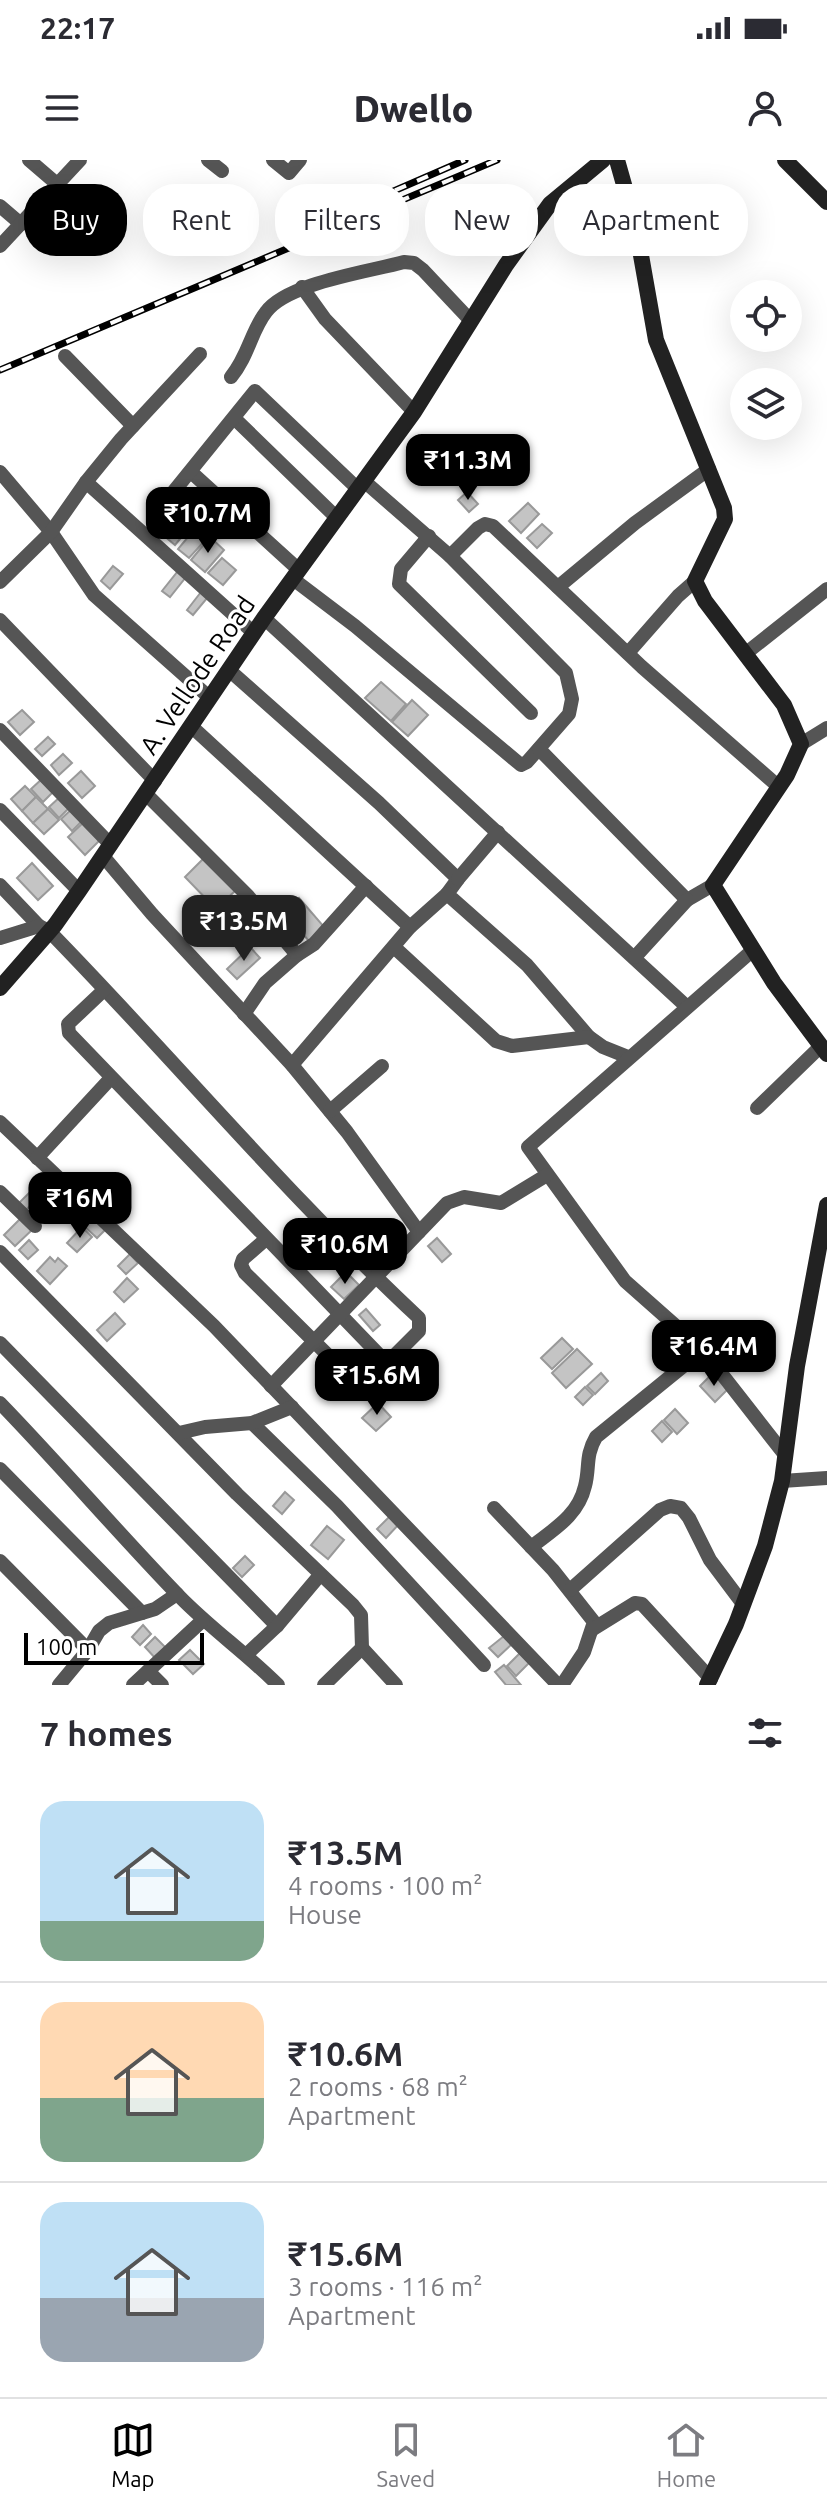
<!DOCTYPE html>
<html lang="en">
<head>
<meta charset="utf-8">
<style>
	body { margin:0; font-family:Ubuntu,sans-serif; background:#f2f2f3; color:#2b2b33; height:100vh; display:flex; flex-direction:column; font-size:30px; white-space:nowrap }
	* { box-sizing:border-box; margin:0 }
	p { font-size:26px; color:#7c7c81 }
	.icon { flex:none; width:44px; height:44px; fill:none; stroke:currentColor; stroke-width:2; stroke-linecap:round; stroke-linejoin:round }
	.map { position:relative; height:1525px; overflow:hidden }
	.side { display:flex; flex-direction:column; background:#fff; flex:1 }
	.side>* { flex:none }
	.hud { position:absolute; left:24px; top:24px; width:780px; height:72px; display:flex; gap:16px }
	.buttons { position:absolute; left:730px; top:120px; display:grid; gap:16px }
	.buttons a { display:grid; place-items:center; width:72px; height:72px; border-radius:50%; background:#fff; box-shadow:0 8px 32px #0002; font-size:40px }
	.scale { position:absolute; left:24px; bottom:20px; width:180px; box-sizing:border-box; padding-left:8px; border:4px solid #000; border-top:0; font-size:22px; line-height:28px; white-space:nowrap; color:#000; -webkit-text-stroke:6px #fff; paint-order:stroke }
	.price { position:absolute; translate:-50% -68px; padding:0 18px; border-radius:16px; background:#000; color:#fff; font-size:26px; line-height:52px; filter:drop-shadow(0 2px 4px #0008) }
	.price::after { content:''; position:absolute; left:50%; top:48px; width:24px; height:18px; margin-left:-12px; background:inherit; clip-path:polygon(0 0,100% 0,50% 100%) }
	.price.on { background:#222; color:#fff }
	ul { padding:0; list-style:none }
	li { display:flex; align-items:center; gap:24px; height:200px; padding:0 40px }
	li+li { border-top:2px solid #e1e1e2 }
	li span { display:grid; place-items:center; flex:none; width:224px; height:160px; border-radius:24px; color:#555 }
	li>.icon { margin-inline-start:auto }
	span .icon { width:96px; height:96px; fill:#fffc; stroke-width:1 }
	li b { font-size:34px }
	h2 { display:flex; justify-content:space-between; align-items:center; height:96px; padding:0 40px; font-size:34px }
	.chip { padding:0 28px; border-radius:32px; background:#fff; box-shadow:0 8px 32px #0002; font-size:28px; line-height:72px }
	.chip.on { background:#000; color:#fff }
	.status { display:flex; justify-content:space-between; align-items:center; height:56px; padding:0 40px; background:#fff; direction:ltr }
	.status svg { height:22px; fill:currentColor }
	header { display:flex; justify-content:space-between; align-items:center; height:104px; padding:0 40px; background:#fff; font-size:36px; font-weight:800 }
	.menu { display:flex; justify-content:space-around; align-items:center; height:112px; border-top:2px solid #e1e1e2; background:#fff; font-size:22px; color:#7c7c81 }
	.menu a { display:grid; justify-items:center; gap:4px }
	.menu .on { color:#000 }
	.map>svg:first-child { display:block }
	.building { fill:#c4c4c4; stroke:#999; stroke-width:2 }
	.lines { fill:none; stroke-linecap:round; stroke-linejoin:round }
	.street { stroke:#555; stroke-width:14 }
	.secondary { stroke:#222; stroke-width:16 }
	.rail-casing { stroke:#000; stroke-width:7 }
	.rail { stroke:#fff; stroke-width:4; stroke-dasharray:12; stroke-linecap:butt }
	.labels { text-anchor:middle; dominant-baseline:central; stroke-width:6; stroke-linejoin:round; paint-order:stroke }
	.street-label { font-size:26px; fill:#000; stroke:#fff }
</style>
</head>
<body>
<div class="status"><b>22:17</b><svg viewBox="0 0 49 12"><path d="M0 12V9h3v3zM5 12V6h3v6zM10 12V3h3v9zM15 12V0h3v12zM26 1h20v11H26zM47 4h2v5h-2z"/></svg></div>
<header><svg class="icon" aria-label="menu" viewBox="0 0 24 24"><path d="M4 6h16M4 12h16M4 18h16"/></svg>Dwello<svg class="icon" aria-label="person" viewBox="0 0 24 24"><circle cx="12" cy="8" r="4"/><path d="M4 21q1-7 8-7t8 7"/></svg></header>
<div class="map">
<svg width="827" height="1525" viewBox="0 0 827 1525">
	<rect width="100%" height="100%" fill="#fff"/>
	<g class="building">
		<path d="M467 332 478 344 469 352 458 340Z"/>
		<path d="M528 343 539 354 521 373 509 361Z"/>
		<path d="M183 352 195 361 175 385 163 375Z"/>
		<path d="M542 364 552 373 537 388 527 378Z"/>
		<path d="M198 365 210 375 189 398 178 389Z"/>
		<path d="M210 377 224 390 205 412 191 400Z"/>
		<path d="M222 398 236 410 223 425 208 413Z"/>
		<path d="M113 406 123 414 110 429 101 421Z"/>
		<path d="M178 411 186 417 170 437 162 431Z"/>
		<path d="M201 432 208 437 193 455 187 450Z"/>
		<path d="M381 522 406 544 391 561 365 538Z"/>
		<path d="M412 540 428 555 408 576 392 562Z"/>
		<path d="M22 550 34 562 20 575 8 562Z"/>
		<path d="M48 577 55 584 42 596 35 589Z"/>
		<path d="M63 594 72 603 59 615 51 605Z"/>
		<path d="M81 611 95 626 82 638 68 623Z"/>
		<path d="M43 618 55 630 43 642 31 629Z"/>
		<path d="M25 626 36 637 22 651 11 639Z"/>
		<path d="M61 636 71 646 59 658 49 647Z"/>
		<path d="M36 637 48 649 33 663 22 651Z"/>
		<path d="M73 648 84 659 72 671 61 659Z"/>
		<path d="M48 649 59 660 44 674 33 663Z"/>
		<path d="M84 662 100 680 85 695 68 677Z"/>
		<path d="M205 697 236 730 216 749 185 717Z"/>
		<path d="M32 703 53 726 38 740 17 718Z"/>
		<path d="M299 738 325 768 309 781 283 751Z"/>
		<path d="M250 787 260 798 237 819 227 809Z"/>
		<path d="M33 1029 40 1035 26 1050 19 1043Z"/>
		<path d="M94 1056 107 1068 97 1078 84 1066Z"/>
		<path d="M22 1057 33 1069 15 1086 4 1075Z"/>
		<path d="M82 1067 92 1077 77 1092 67 1083Z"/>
		<path d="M437 1078 451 1094 442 1102 428 1086Z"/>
		<path d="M29 1080 38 1090 28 1099 19 1090Z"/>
		<path d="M130 1094 138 1103 126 1114 118 1106Z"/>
		<path d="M50 1097 55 1102 58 1098 67 1106 50 1124 37 1111Z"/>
		<path d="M346 1112 359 1125 344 1139 331 1127Z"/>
		<path d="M127 1118 138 1129 124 1142 114 1132Z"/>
		<path d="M366 1149 380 1165 373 1171 359 1155Z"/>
		<path d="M115 1153 125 1164 107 1181 97 1170Z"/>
		<path d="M562 1178 573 1189 552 1209 541 1198Z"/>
		<path d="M577 1189 592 1204 566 1228 552 1213Z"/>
		<path d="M601 1213 608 1221 595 1234 587 1226Z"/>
		<path d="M713 1213 728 1229 715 1242 700 1226Z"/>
		<path d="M585 1227 593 1235 583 1245 575 1237Z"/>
		<path d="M378 1243 391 1257 376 1271 362 1258Z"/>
		<path d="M675 1249 688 1263 677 1274 664 1260Z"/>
		<path d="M662 1261 672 1272 662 1282 652 1271Z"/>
		<path d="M285 1332 294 1340 282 1354 273 1346Z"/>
		<path d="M391 1355 400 1363 386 1378 377 1369Z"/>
		<path d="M327 1366 344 1380 328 1399 311 1385Z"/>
		<path d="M245 1396 254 1405 242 1417 233 1408Z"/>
		<path d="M143 1465 151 1474 140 1485 132 1477Z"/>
		<path d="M504 1476 512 1484 498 1497 489 1488Z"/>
		<path d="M155 1477 167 1489 156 1499 145 1487Z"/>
		<path d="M190 1490 204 1504 193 1514 179 1500Z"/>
		<path d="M520 1493 529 1503 516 1516 507 1506Z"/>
		<path d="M504 1505 521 1525H506L495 1512Z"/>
	</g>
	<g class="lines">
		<g class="street">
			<path d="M29 0 57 24"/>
			<path d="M208 0 222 11"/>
			<path d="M273 0 289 13 300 0"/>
			<path d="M0 46 21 64"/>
			<path d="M0 86 80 0"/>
			<path d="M302 127 325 159 414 252"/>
			<path d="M65 196 133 266"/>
			<path d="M231 217C249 195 251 171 266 152 287 123 368 112 404 102L414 103 423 110 471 161"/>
			<path d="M234 258 337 358"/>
			<path d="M0 312 51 372 94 435 210 538"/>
			<path d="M191 312 299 410"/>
			<path d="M86 322 254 473"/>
			<path d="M166 341 255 231 358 329"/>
			<path d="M429 376 401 409 399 424 531 553"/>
			<path d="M450 396 478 368 485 364 493 366 642 507 779 627"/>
			<path d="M293 419 355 466 521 605 527 602 569 554 572 539 566 513 450 396 364 321"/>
			<path d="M0 422 51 372 86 322 121 279 200 194"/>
			<path d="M558 427 635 363 709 309"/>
			<path d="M264 458 686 846"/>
			<path d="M0 460 155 621"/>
			<path d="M628 493 678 436 695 421"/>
			<path d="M745 494 827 429"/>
			<path d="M229 510 379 643 458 719 447 734 527 805 589 877 603 887 628 897"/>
			<path d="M191 566 410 767"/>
			<path d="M0 570 111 685"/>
			<path d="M801 584 827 568"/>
			<path d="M539 589 687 740 713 725"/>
			<path d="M146 634 248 736 297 795 265 823 244 854"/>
			<path d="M0 650 79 731"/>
			<path d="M103 696 152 754 292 905 347 972 419 1072"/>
			<path d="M458 719 498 672"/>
			<path d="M0 725 39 766"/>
			<path d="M0 778 39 766 49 771C174 899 288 1036 419 1158V1171L387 1203"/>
			<path d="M394 787 496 881 512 886 589 877"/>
			<path d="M753 790 528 987 625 1121 703 1190 785 1295"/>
			<path d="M297 795 314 784 366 726"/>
			<path d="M635 797 687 740"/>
			<path d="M104 830 68 864 69 873 387 1203 363 1226 358 1225 245 1113 241 1105 243 1099 266 1079"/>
			<path d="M292 905 410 767 447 734"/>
			<path d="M757 948 821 886"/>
			<path d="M330 951 382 906"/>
			<path d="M0 962 214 1166 558 1525"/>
			<path d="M37 998 111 918"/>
			<path d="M0 1032 35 1066"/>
			<path d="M0 1092 237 1334 353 1445 361 1455 362 1488 396 1525"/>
			<path d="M0 1183 277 1466"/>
			<path d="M271 1226 447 1043 464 1037 501 1043 547 1015"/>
			<path d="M0 1243C61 1306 118 1373 179 1436 210 1468 246 1493 278 1525"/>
			<path d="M252 1263 337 1346 484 1505"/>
			<path d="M179 1273 205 1267 252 1263 292 1247"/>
			<path d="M0 1309 142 1453"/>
			<path d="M782 1321 827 1318"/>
			<path d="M494 1348 553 1410 594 1462 584 1492 562 1525"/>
			<path d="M531 1387C554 1369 578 1356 585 1326 590 1307 585 1296 596 1277L703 1190"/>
			<path d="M0 1401 88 1490"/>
			<path d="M570 1430 660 1350 670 1346 681 1348 689 1358 710 1400 743 1444"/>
			<path d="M593 1469 635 1443 642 1444 711 1519"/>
			<path d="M247 1494 277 1466 320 1415"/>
			<path d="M148 1511 162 1525"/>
			<path d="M59 1525 88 1490 99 1471 109 1463 155 1449 177 1434"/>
			<path d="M133 1525 203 1460"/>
			<path d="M324 1525 362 1488"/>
		</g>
		<g class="secondary">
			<path d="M617 0 636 67 656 180 724 348 725 359 695 421 705 441 784 545 801 584 787 615 713 725 774 823 827 894"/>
			<path d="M785 0 827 42"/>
			<path d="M0 828 55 765 79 731 264 458 414 252 506 105 550 44 603 0"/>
			<path d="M707 1525 736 1464 765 1386 782 1321 797 1206 827 1045"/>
		</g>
		<defs>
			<g id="rail">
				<path d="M373 40 465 0"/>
				<path d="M0 210 497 0"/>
			</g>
		</defs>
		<use href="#rail" class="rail-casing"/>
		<use href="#rail" class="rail"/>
	</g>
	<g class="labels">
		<g class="street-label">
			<text transform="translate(197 515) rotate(-56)">A. Vellode Road</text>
		</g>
	</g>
</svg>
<div class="buttons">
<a><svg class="icon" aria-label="locate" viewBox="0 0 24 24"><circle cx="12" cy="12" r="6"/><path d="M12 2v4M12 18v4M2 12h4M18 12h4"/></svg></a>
<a><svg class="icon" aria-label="layers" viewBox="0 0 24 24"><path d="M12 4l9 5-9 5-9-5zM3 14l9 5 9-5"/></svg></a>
</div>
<div class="scale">100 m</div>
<b class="price" style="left:468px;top:342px">₹11.3M</b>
<b class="price" style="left:208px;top:395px">₹10.7M</b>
<b class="price on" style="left:244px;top:803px">₹13.5M</b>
<b class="price" style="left:80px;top:1080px">₹16M</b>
<b class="price" style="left:345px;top:1126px">₹10.6M</b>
<b class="price" style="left:714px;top:1228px">₹16.4M</b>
<b class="price" style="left:377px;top:1257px">₹15.6M</b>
<div class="hud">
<a class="chip on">Buy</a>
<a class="chip">Rent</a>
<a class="chip">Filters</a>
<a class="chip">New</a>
<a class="chip">Apartment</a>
</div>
</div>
<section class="side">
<h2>7 homes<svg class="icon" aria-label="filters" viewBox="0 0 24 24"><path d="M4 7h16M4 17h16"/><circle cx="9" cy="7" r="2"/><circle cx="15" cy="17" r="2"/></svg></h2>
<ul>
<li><span style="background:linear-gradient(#bfe0f5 75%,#7fa58c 0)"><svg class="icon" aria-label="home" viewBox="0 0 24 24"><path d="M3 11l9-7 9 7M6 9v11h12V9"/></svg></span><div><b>₹13.5M</b><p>4 rooms · 100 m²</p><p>House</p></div></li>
<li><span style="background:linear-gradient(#ffd9b3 60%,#7fa58c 0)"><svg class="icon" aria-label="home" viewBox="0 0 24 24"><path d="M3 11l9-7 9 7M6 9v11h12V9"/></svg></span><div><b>₹10.6M</b><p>2 rooms · 68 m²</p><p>Apartment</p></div></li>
<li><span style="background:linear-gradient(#bfe0f5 60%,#9aa5b1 0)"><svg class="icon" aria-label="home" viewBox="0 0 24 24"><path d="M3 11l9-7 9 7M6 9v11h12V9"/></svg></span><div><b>₹15.6M</b><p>3 rooms · 116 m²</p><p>Apartment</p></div></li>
</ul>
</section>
<nav class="menu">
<a class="on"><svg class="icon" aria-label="map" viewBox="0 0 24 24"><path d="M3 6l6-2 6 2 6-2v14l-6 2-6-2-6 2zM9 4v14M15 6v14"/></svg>Map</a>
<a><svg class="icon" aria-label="saved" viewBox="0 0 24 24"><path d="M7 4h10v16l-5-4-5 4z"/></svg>Saved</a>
<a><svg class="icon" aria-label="home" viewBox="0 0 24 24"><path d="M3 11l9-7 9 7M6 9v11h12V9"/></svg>Home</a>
</nav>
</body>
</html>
